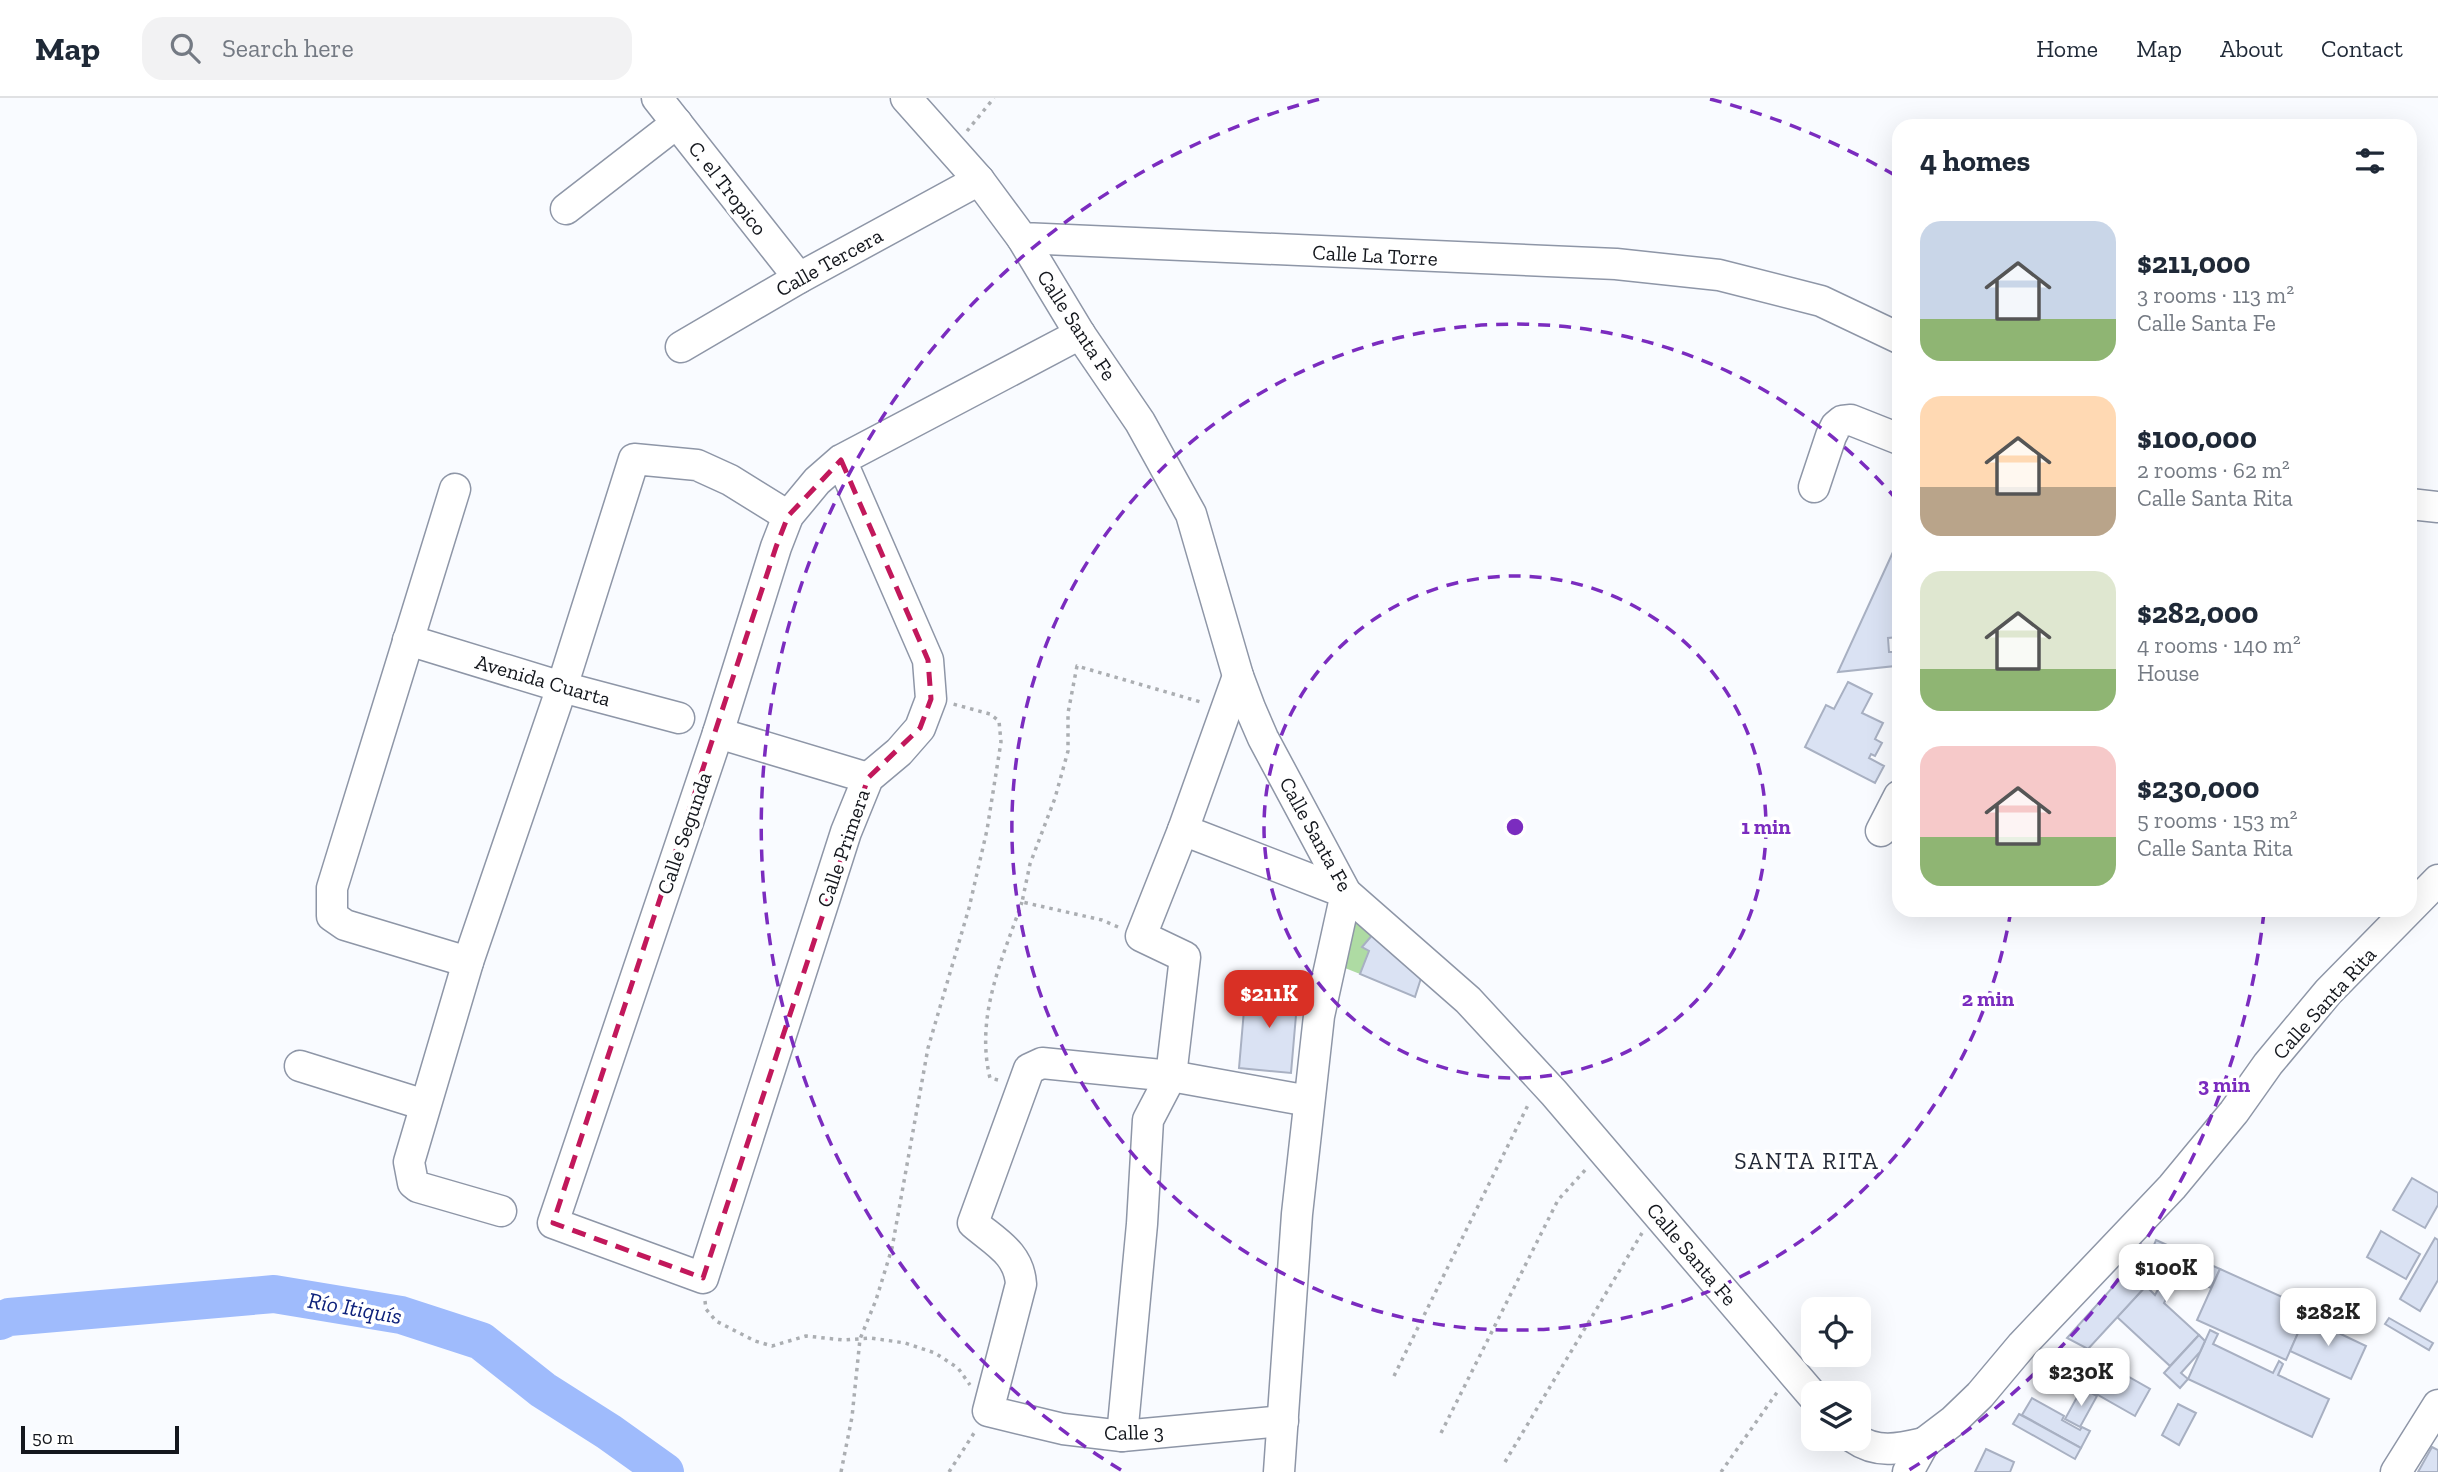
<!DOCTYPE html>
<html lang="en">
<head>
<meta charset="utf-8">
<style>
	body { margin:0; font-family:"Zilla Slab",serif; background:#f2f2f3; color:#1f2937; height:100vh; display:flex; flex-direction:column; font-size:26px; white-space:nowrap }
	* { box-sizing:border-box; margin:0 }
	p { font-size:23px; color:#747a83 }
	.icon { flex:none; width:38px; height:38px; fill:none; stroke:currentColor; stroke-width:2; stroke-linecap:round; stroke-linejoin:round }
	.map { position:relative; flex:1; overflow:hidden }
	.sheet { position:absolute; left:1892px; top:21px; width:525px; height:798px; display:flex; flex-direction:column; background:#fff; border-radius:21px; box-shadow:0 7px 28px #0002 }
	.sheet>* { flex:none }
	.buttons { position:absolute; left:1801px; top:1199px; display:grid; gap:14px }
	.buttons a { display:grid; place-items:center; width:70px; height:70px; border-radius:14px; background:#fff; box-shadow:0 7px 28px #0002; font-size:35px }
	.scale { position:absolute; left:21px; bottom:18px; width:158px; box-sizing:border-box; padding-left:7px; border:4px solid #14171d; border-top:0; font-size:19px; line-height:24px; white-space:nowrap; color:#14171d; -webkit-text-stroke:5px #fff; paint-order:stroke }
	.price { position:absolute; translate:-50% -60px; padding:0 16px; border-radius:14px; background:#fff; color:#222; font-size:23px; line-height:46px; filter:drop-shadow(0 2px 4px #0008) }
	.price::after { content:''; position:absolute; left:50%; top:42px; width:21px; height:16px; margin-left:-10px; background:inherit; clip-path:polygon(0 0,100% 0,50% 100%) }
	.price.current { background:#d93025; color:#fff }
	ul { padding:0; list-style:none }
	li { display:flex; align-items:center; gap:21px; height:175px; padding:0 28px }
	li span { display:grid; place-items:center; flex:none; width:196px; height:140px; border-radius:21px; color:#555 }
	li>.icon { margin-inline-start:auto }
	span .icon { width:84px; height:84px; fill:#fffc; stroke-width:1 }
	li b { font-size:30px }
	h2 { display:flex; justify-content:space-between; align-items:center; height:84px; padding:0 28px; font-size:30px }
	header { display:flex; align-items:center; gap:42px; box-sizing:border-box; height:98px; padding:0 35px; background:#fff; border-bottom:2px solid #e0e1e3 }
	header strong { font-size:33px }
	nav { display:flex; gap:38px; margin-inline-start:auto; font-size:24px }
	.search { width:490px; height:63px; background:#f2f2f3; display:flex; align-items:center; gap:18px; box-sizing:border-box; padding:0 24px; border-radius:21px; color:#747a83; font-size:26px }
	.map>svg:first-child { display:block }
	.green { fill:#aedba3 }
	.lines { fill:none; stroke-linecap:round; stroke-linejoin:round }
	.river { stroke:#9fbbfc; stroke-width:38 }
	.building { fill:#dae2f3; stroke:#a8b0c2; stroke-width:2 }
	.minor-casing { stroke:#8e96a7; stroke-width:33 }
	.path { stroke:#abaeb2; stroke-width:3.5; stroke-dasharray:3.5 5; stroke-linecap:butt }
	.minor { stroke:#fff; stroke-width:30 }
	.marked { fill:none; stroke:#c2185b; stroke-width:5; stroke-dasharray:14 9; stroke-linejoin:round }
	.ring { fill:none; stroke:#7b2cbf; stroke-width:3.5; stroke-dasharray:12 9 }
	.labels { text-anchor:middle; dominant-baseline:central; stroke-width:7; stroke-linejoin:round; paint-order:stroke }
	.street-label { font-size:21px; fill:#14171d; stroke:#fff }
	.neighbourhood-label { font-size:23px; letter-spacing:2px; fill:#252b39; stroke:#fff }
	.water-label { font-size:23px; font-style:italic; fill:#0d217b; stroke:#fff }
	.centre { fill:#7b2cbf; stroke:#fff; stroke-width:3.5 }
	.ring-label { font-size:21px; text-anchor:middle; font-weight:bold; fill:#7b2cbf; stroke:#fff; stroke-width:7; stroke-linejoin:round; paint-order:stroke }
</style>
</head>
<body>
<header>
<strong>Map</strong>
<div class="search"><svg class="icon" aria-label="search" viewBox="0 0 24 24"><circle cx="10" cy="10" r="6"/><path d="M15 15l6 6"/></svg>Search here</div>
<nav><a>Home</a><a>Map</a><a>About</a><a>Contact</a></nav>
</header>
<div class="map">
<svg width="2438" height="1374" viewBox="0 0 2438 1374">
	<rect width="100%" height="100%" fill="#f9fbff"/>
	<path class="green" d="M1356 820 1374 835 1363 849 1369 853 1360 876 1340 868Z"/>
	<g class="lines">
		<path class="river" d="M0 1223 9 1219 274 1196 401 1217 481 1243 543 1292 609 1334 665 1374"/>
	</g>
	<g class="building">
		<path d="M1899 453V539L1888 540 1889 554H1893L1895 568 1838 574 1893 454Z"/>
		<path d="M1848 584 1872 596 1862 615 1883 625 1875 641 1882 645 1875 658 1871 656 1869 660 1884 668 1875 685 1805 649 1826 607 1834 611Z"/>
		<path d="M1374 835 1422 877 1415 899 1360 876 1369 853 1362 849Z"/>
		<path d="M1246 889 1298 894 1291 975 1239 970Z"/>
		<path d="M2412 1080 2438 1095V1107L2425 1130 2393 1112Z"/>
		<path d="M2381 1133 2420 1156 2406 1181 2367 1159Z"/>
		<path d="M2435 1140 2438 1142V1182L2420 1213 2400 1201Z"/>
		<path d="M2156 1142 2220 1171 2211 1190 2179 1176 2164 1205 2199 1237 2170 1268 2117 1219 2146 1188 2155 1197 2169 1171 2148 1162Z"/>
		<path d="M2140 1159 2147 1166 2135 1179 2146 1188 2088 1251 2067 1240Z"/>
		<path d="M2220 1171 2309 1211 2286 1262 2197 1222Z"/>
		<path d="M2305 1219 2366 1248 2351 1281 2290 1253Z"/>
		<path d="M2389 1220 2433 1245 2429 1252 2385 1226Z"/>
		<path d="M2210 1232 2218 1236 2213 1246 2273 1275 2279 1263 2283 1266 2278 1277 2329 1301 2312 1339 2188 1281Z"/>
		<path d="M2199 1237 2205 1243 2200 1254 2181 1275 2188 1281 2180 1290 2164 1275Z"/>
		<path d="M2108 1267 2150 1291 2135 1318 2093 1294Z"/>
		<path d="M2082 1290 2097 1298 2080 1329 2065 1321Z"/>
		<path d="M2032 1300 2064 1318 2062 1322 2080 1332 2082 1329 2090 1333 2081 1350 2022 1317Z"/>
		<path d="M2178 1306 2196 1315 2179 1347 2162 1337Z"/>
		<path d="M2019 1316 2081 1350 2075 1361 2013 1326Z"/>
		<path d="M2432 1349 2438 1352V1374H2418Z"/>
		<path d="M1986 1351 2014 1364 2010 1374H1975Z"/>
	</g>
	<g class="lines">
		<defs>
			<g id="minor">
				<path d="M657 0 799 180"/>
				<path d="M906 0 979 82 1022 140 1616 166 1719 177 1821 203 1899 240"/>
				<path d="M566 111 677 25"/>
				<path d="M1022 140 1080 236 1140 324 1191 416 1238 578 1250 610 1263 640 1346 795 1468 902 1554 995 1813 1298"/>
				<path d="M681 249 799 180 979 82"/>
				<path d="M841 362 817 383 788 418 776 449 718 635 553 1125 703 1180 846 734 868 680 899 654 920 630 931 601 928 562 841 362 1080 236"/>
				<path d="M1814 389 1831 338 1836 328 1842 323 1851 322 1899 341"/>
				<path d="M455 391 332 790V818L345 827 468 864"/>
				<path d="M2410 406 2438 409"/>
				<path d="M408 542 562 589 679 620"/>
				<path d="M718 635 868 680"/>
				<path d="M1183 732 1346 795 1319 918 1297 1116 1279 1374"/>
				<path d="M1881 733 1899 698"/>
				<path d="M300 968 425 1007"/>
				<path d="M501 1113 418 1089 413 1085 409 1064 468 864 562 589 634 361 697 367 730 382 788 418"/>
				<path d="M1283 1323 1122 1338 1063 1331 988 1313 1021 1186C1019 1155 995 1144 973 1125L1029 971 1042 965 1171 978 1309 1003"/>
				<path d="M1122 1338 1142 1126 1148 1022 1171 978 1185 859 1141 838 1183 732 1238 578"/>
				<path d="M1854 1340C1877 1356 1898 1351 1924 1345"/>
				<path d="M1908 1374 1924 1345 1953 1323 1980 1297 2022 1247 2172 1089 2234 1014 2268 966 2328 894 2438 782"/>
				<path d="M2396 1374 2438 1307"/>
			</g>
		</defs>
		<use href="#minor" class="minor-casing"/>
		<g class="path">
			<path d="M967 33 994 0"/>
			<path d="M1118 829 1102 822 1022 804 1030 766 1055 700 1068 653V615L1077 568 1204 605"/>
			<path d="M998 982 990 980C975 918 1002 862 1022 804"/>
			<path d="M705 1203 706 1211 716 1223 755 1243 772 1248 806 1238 843 1242 871 1240 905 1245 935 1255 958 1270 970 1287"/>
			<path d="M1394 1278 1529 1005"/>
			<path d="M1441 1335 1558 1102 1587 1070"/>
			<path d="M1505 1364 1642 1135"/>
			<path d="M841 1374 852 1319 860 1241 876 1202 892 1150 928 950 969 810 987 732 1001 644 999 623 990 616 953 606"/>
			<path d="M949 1374 976 1332"/>
			<path d="M1721 1374 1778 1293"/>
		</g>
		<use href="#minor" class="minor"/>
	</g>
	<path class="marked" d="M841 362 928 562 931 601 920 630 868 680 703 1180 553 1125 776 449 788 418Z"/>
	<g class="ring">
		<circle cx="1515" cy="729" r="251"/>
		<path d="M2011 812A503 503 0 1 1 1897 402"/>
		<path d="M2264 814A754 754 0 0 1 1909 1372M1121 1372A754 754 0 0 1 1320 1M1710 1A754 754 0 0 1 1898 79"/>
	</g>
	<g class="labels">
		<g class="street-label">
			<text transform="translate(728 90) rotate(52)">C. el Tropico</text>
			<text transform="translate(1375 157) rotate(3)">Calle La Torre</text>
			<text transform="translate(829 164) rotate(-29)">Calle Tercera</text>
			<text transform="translate(1077 227) rotate(57)">Calle Santa Fe</text>
			<text transform="translate(543 582) rotate(16)">Avenida Cuarta</text>
			<text transform="translate(684 735) rotate(-71)">Calle Segunda</text>
			<text transform="translate(1316 736) rotate(61)">Calle Santa Fe</text>
			<text transform="translate(843 750) rotate(-71)">Calle Primera</text>
			<text transform="translate(2324 905) rotate(-48)">Calle Santa Rita</text>
			<text transform="translate(1692 1156) rotate(50)">Calle Santa Fe</text>
			<text transform="translate(1134 1334) rotate(-1)">Calle 3</text>
		</g>
		<g class="neighbourhood-label">
			<text x="1807" y="1063">SANTA RITA</text>
		</g>
		<g class="water-label">
			<text transform="translate(355 1210) rotate(10)">Río Itiquís</text>
		</g>
	</g>
	<circle cx="1515" cy="729" r="10" class="centre"/>
	<g class="ring-label">
		<text x="1766" y="736">1 min</text>
		<text x="1988" y="908">2 min</text>
		<text x="2224" y="994">3 min</text>
	</g>
</svg>
<div class="buttons">
<a><svg class="icon" aria-label="locate" viewBox="0 0 24 24"><circle cx="12" cy="12" r="6"/><path d="M12 2v4M12 18v4M2 12h4M18 12h4"/></svg></a>
<a><svg class="icon" aria-label="layers" viewBox="0 0 24 24"><path d="M12 4l9 5-9 5-9-5zM3 14l9 5 9-5"/></svg></a>
</div>
<div class="scale">50 m</div>
<b class="price current" style="left:1269px;top:932px">$211K</b>
<b class="price" style="left:2166px;top:1206px">$100K</b>
<b class="price" style="left:2328px;top:1250px">$282K</b>
<b class="price" style="left:2081px;top:1310px">$230K</b>
<section class="sheet">
<h2>4 homes<svg class="icon" aria-label="filters" viewBox="0 0 24 24"><path d="M4 7h16M4 17h16"/><circle cx="9" cy="7" r="2"/><circle cx="15" cy="17" r="2"/></svg></h2>
<ul>
<li><span style="background:linear-gradient(#c9d6e8 70%,#8fb573 0)"><svg class="icon" aria-label="home" viewBox="0 0 24 24"><path d="M3 11l9-7 9 7M6 9v11h12V9"/></svg></span><div><b>$211,000</b><p>3 rooms · 113 m²</p><p>Calle Santa Fe</p></div></li>
<li><span style="background:linear-gradient(#ffd9b3 65%,#b9a48a 0)"><svg class="icon" aria-label="home" viewBox="0 0 24 24"><path d="M3 11l9-7 9 7M6 9v11h12V9"/></svg></span><div><b>$100,000</b><p>2 rooms · 62 m²</p><p>Calle Santa Rita</p></div></li>
<li><span style="background:linear-gradient(#dfe7d0 70%,#8fb573 0)"><svg class="icon" aria-label="home" viewBox="0 0 24 24"><path d="M3 11l9-7 9 7M6 9v11h12V9"/></svg></span><div><b>$282,000</b><p>4 rooms · 140 m²</p><p>House</p></div></li>
<li><span style="background:linear-gradient(#f6c9c9 65%,#8fb573 0)"><svg class="icon" aria-label="home" viewBox="0 0 24 24"><path d="M3 11l9-7 9 7M6 9v11h12V9"/></svg></span><div><b>$230,000</b><p>5 rooms · 153 m²</p><p>Calle Santa Rita</p></div></li>
</ul>
</section>
</div>
</body>
</html>
